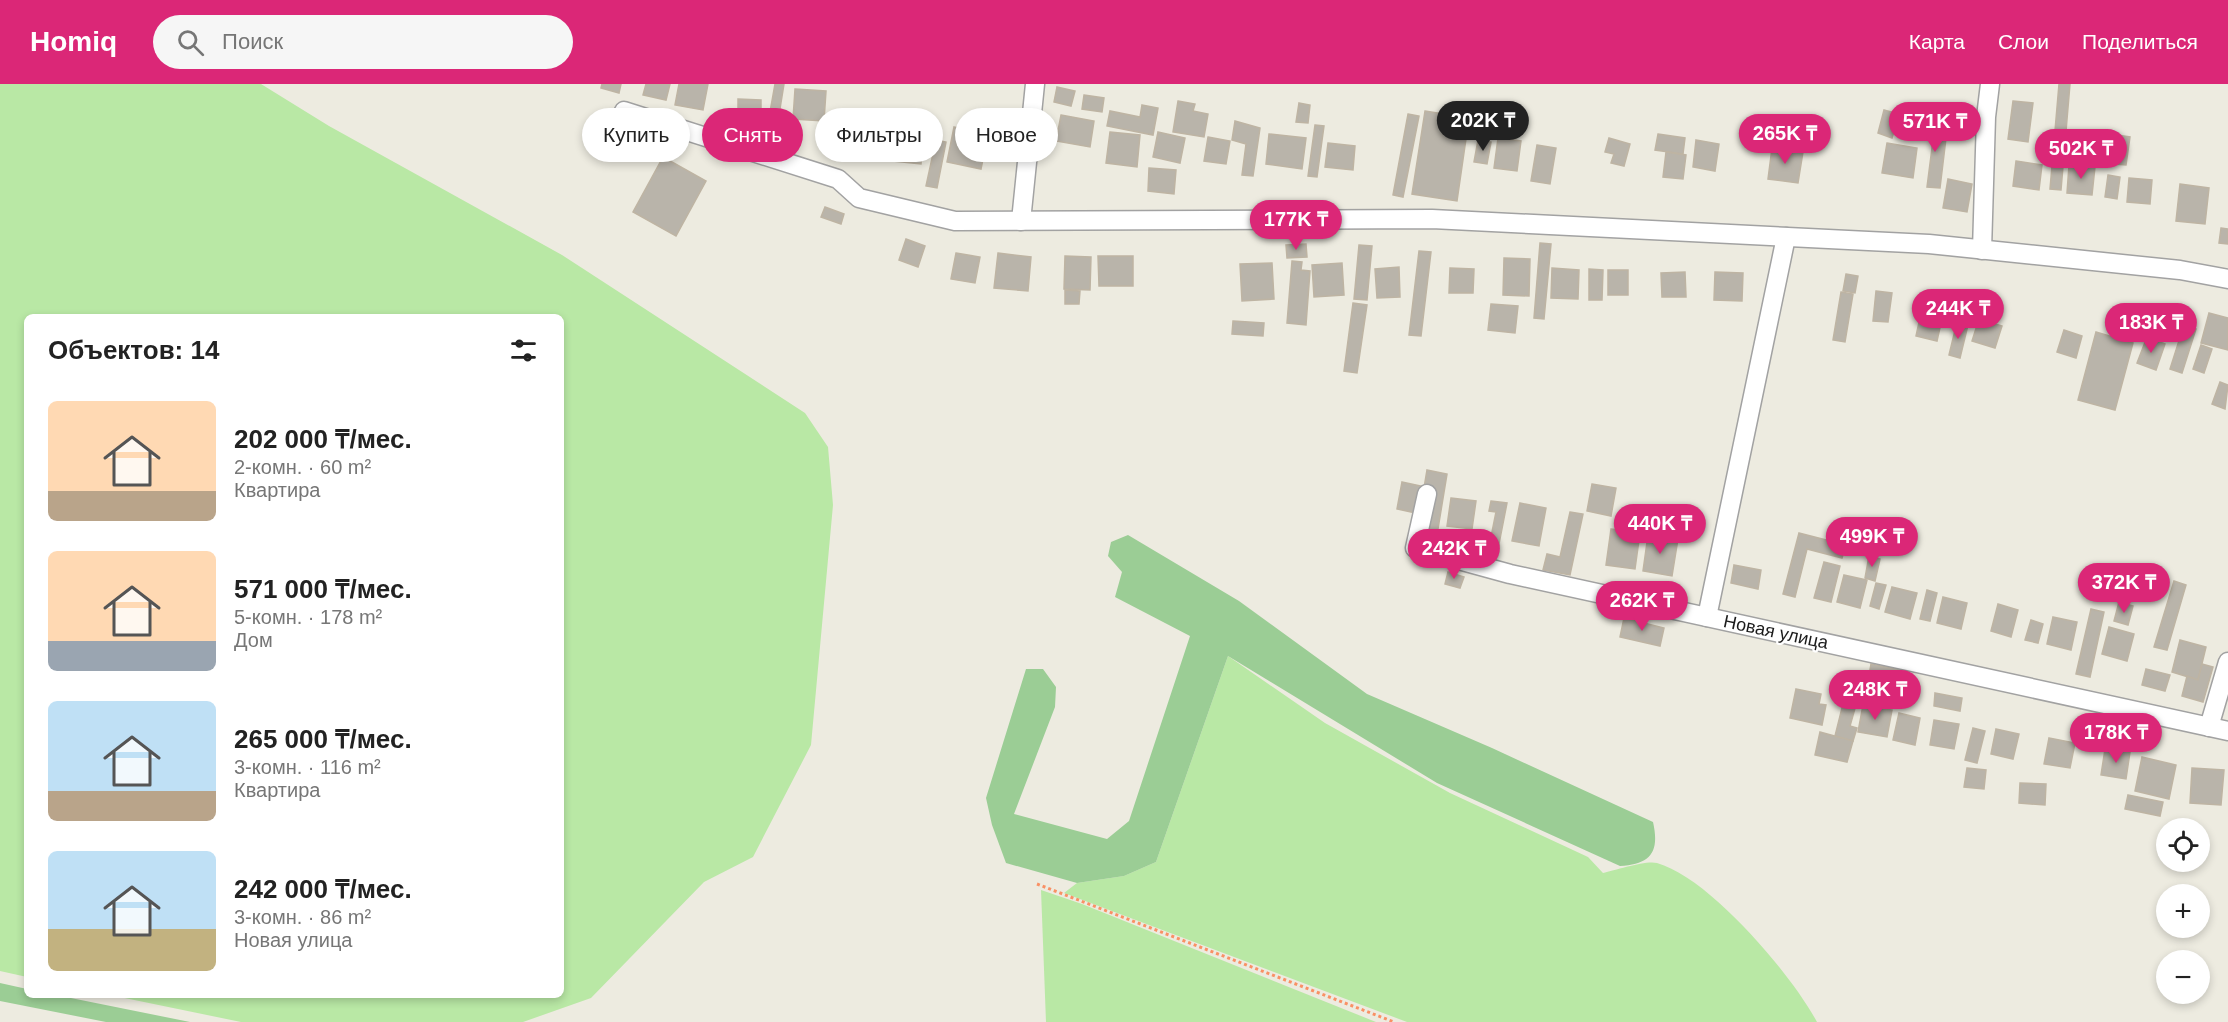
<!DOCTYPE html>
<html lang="ru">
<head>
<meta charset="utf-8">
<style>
	body { margin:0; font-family:Arial,sans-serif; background:#f6f6f6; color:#222; height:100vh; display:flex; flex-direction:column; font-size:22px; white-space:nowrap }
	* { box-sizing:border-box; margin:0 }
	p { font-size:20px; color:#767676 }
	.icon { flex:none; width:33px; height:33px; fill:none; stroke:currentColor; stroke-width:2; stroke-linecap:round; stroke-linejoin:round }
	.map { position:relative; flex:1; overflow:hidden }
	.sheet { position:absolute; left:24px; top:230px; width:540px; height:684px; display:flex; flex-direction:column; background:#fff; border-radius:9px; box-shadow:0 3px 9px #0003 }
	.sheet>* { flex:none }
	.hud { position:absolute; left:582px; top:24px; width:570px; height:54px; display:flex; gap:12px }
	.tools { position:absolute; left:2156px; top:734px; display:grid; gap:12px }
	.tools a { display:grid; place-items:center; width:54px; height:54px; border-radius:50%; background:#fff; box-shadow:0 3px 9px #0003; font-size:30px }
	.price { position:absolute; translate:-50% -51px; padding:0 14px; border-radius:21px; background:#db2777; color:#fff; font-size:20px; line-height:39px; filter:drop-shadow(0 2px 3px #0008) }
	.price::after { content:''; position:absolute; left:50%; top:36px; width:18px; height:14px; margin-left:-9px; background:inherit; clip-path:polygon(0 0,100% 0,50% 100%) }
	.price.active { background:#222; color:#fff }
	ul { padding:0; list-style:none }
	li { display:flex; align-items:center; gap:18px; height:150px; padding:0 24px }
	li span { display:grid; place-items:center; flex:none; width:168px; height:120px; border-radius:9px; color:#555 }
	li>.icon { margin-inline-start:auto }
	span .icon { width:72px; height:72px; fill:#fffc; stroke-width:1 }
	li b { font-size:26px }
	h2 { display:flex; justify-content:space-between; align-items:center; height:72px; padding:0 24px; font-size:26px }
	.pill { padding:0 21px; border-radius:27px; background:#fff; box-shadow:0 3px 9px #0003; font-size:21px; line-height:54px }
	.pill.active { background:#db2777; color:#fff }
	header { display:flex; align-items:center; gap:36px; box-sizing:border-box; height:84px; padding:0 30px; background:#db2777; color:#fff }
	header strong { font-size:28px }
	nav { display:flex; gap:33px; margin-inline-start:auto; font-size:21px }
	.search { width:420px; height:54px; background:#f6f6f6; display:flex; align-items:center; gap:15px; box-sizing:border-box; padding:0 21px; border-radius:33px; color:#767676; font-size:22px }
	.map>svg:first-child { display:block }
	.grass { fill:#b9e8a5 }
	.forest { fill:#9bcd95 }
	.building { fill:#b9b4aa; stroke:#beb4a3; stroke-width:1.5 }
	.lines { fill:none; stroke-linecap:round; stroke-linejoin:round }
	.street-casing { stroke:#a2a2a2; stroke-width:21 }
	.path { stroke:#f99165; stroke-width:3; stroke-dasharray:3 3; stroke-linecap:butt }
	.street { stroke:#fff; stroke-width:18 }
	.labels { text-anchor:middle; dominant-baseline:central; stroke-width:4.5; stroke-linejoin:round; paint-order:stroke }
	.street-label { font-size:18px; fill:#1b1b1b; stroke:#fff }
</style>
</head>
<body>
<header>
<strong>Homiq</strong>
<div class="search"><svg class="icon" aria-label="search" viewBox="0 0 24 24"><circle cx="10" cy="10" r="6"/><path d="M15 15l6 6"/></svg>Поиск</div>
<nav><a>Карта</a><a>Слои</a><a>Поделиться</a></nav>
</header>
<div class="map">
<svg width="2228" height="938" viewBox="0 0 2228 938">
	<rect width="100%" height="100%" fill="#edebe0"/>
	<g class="grass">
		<path d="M0 0H261L329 42 562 171 805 329 828 363 833 421 811 661 753 773 704 798 591 914 523 938H241L110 911 561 910V232H27V893L0 887Z"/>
		<path d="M1228 572 1325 639 1450 709 1588 773 1603 789C1616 786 1646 776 1657 779 1710 794 1791 890 1817 938H1407L1064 809 1077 799 1124 792 1156 778Z"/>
		<path d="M1041 806 1082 820 1376 938H1046Z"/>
	</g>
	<g class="forest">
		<path d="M1128 451 1239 517 1367 610 1492 664 1653 738C1660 769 1650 780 1620 782L1437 699 1228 572 1156 778 1124 792 1077 799 1006 779 992 741 986 714 1026 585H1043L1056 603 1055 623 1014 730 1107 755 1129 737 1190 552 1115 513 1122 488 1108 472 1111 458Z"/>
		<path d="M0 899 27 905V910L56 911 190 938H106L0 917Z"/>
	</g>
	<g class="building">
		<path d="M602 0H621L619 9 601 4Z"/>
		<path d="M646 0H670L666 16 643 11Z"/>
		<path d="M679 0H708L703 26 675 21Z"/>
		<path d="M775 0H784L773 68 763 67Z"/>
		<path d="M2059 0H2070L2061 106 2050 105Z"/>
		<path d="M1057 3 1075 7 1071 22 1054 18Z"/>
		<path d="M795 5 826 7 824 37 793 35Z"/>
		<path d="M1084 11 1104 14 1102 28 1082 25Z"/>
		<path d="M738 15 761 16V42H738Z"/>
		<path d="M1178 17 1195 20 1193 27 1208 30 1204 53 1173 48Z"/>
		<path d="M2013 17 2033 19 2028 58 2008 55Z"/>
		<path d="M1299 19 1310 21 1308 39 1296 38Z"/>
		<path d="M1142 21 1158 24 1153 51 1107 42 1110 27 1140 33Z"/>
		<path d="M1884 26 1899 30 1892 54 1878 49Z"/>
		<path d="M1425 27 1469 34 1457 117 1412 110Z"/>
		<path d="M1408 30 1419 32 1403 113 1393 111Z"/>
		<path d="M1061 31 1094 37 1090 63 1056 57Z"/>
		<path d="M1003 33 1021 35 1019 53 1001 51Z"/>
		<path d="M625 34 663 49 653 76 615 61Z"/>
		<path d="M876 34 888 36 882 77 870 75Z"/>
		<path d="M1235 37 1260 44 1253 92 1242 91 1246 60 1232 56Z"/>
		<path d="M1770 38 1780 40 1777 57 1751 52 1753 41 1769 45Z"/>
		<path d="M837 41 861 45 856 73 832 69Z"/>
		<path d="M1315 41 1324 42 1317 93 1308 92Z"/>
		<path d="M1919 42 1947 46 1940 104 1927 103 1933 56 1917 54Z"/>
		<path d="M896 43 924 45 921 80 893 77Z"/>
		<path d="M954 43 988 50 981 85 947 78Z"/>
		<path d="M1110 48 1140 51 1137 83 1106 79Z"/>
		<path d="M1158 48 1185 54 1180 79 1153 73Z"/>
		<path d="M1269 50 1306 54 1302 85 1266 80Z"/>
		<path d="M1658 50 1685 54 1683 70 1655 66Z"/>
		<path d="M2117 51 2130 53 2126 81 2114 80Z"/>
		<path d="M1208 53 1230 57 1226 80 1204 77Z"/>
		<path d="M1498 54 1521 57 1517 87 1494 84Z"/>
		<path d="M1609 54 1630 60 1624 82 1611 79 1614 70 1605 68Z"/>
		<path d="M936 56 946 58 937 104 926 102Z"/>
		<path d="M1478 56 1491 58 1487 80 1474 78Z"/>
		<path d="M1696 56 1719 60 1715 87 1693 83Z"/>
		<path d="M1328 59 1355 62 1353 86 1325 83Z"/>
		<path d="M1887 59 1917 64 1913 94 1882 89Z"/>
		<path d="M1537 61 1556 64 1550 100 1531 97Z"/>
		<path d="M1772 64 1803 68 1798 99 1768 95Z"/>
		<path d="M1666 68 1686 71 1683 95 1663 93Z"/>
		<path d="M663 73 706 97 676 152 633 128Z"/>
		<path d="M2016 77 2042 81 2039 106 2013 102Z"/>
		<path d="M2069 81 2095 83 2092 111 2067 109Z"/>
		<path d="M1149 84 1176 86 1174 110 1148 107Z"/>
		<path d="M2108 91 2120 93 2117 115 2105 113Z"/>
		<path d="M2129 94 2152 96 2150 120 2127 118Z"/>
		<path d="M1948 95 1972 100 1967 128 1943 124Z"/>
		<path d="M2180 100 2209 104 2205 140 2176 137Z"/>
		<path d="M825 123 844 130 841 140 821 133Z"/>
		<path d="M2221 144 2228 145V160L2219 159Z"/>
		<path d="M906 155 925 162 918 183 899 176Z"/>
		<path d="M1540 159 1551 160 1544 235 1534 234Z"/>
		<path d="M1306 160 1307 173 1287 174 1286 161Z"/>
		<path d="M1359 161 1372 162 1367 216 1354 215Z"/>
		<path d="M1419 167 1431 168 1421 252 1409 251Z"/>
		<path d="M956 169 980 173 975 199 951 195Z"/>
		<path d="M998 169 1031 173 1028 207 994 204Z"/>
		<path d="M1065 172 1091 173 1090 206 1064 205Z"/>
		<path d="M1098 172H1133V202H1099Z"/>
		<path d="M1504 174 1530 175 1529 212 1503 211Z"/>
		<path d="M1292 177 1302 178 1301 186 1310 187 1306 241 1287 239Z"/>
		<path d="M1272 179 1274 215 1242 217 1240 180Z"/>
		<path d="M1342 179 1344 211 1314 213 1312 181Z"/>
		<path d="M1399 183 1400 213 1377 214 1375 185Z"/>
		<path d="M1450 184 1474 185 1473 209H1449Z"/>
		<path d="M1552 184 1579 186 1578 215 1551 214Z"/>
		<path d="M1589 185 1603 186 1602 216H1589Z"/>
		<rect x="1608" y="186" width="20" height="25"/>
		<path d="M1685 188 1686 213H1662L1661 189Z"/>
		<path d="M1715 188 1743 189 1742 217 1714 216Z"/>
		<path d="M1846 190 1858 192 1855 209 1843 207Z"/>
		<path d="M1065 206 1080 207 1079 220H1065Z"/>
		<path d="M1876 207 1892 209 1888 238 1873 237Z"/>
		<path d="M1841 208 1853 210 1845 258 1833 256Z"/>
		<path d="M1353 219 1367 221 1357 289 1344 287Z"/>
		<path d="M1491 220 1518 222 1515 249 1488 246Z"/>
		<path d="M1922 225 1943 230 1937 257 1916 252Z"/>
		<path d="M2209 229 2228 234V266L2201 259Z"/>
		<path d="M1979 235 2002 242 1995 264 1972 257Z"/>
		<path d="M1233 237 1264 239 1263 252 1232 250Z"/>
		<path d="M1957 238 1968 241 1960 274 1949 271Z"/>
		<path d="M2184 241 2196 245 2182 289 2170 285Z"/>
		<path d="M2064 246 2082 252 2076 274 2057 268Z"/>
		<path d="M2096 248 2133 259 2115 326 2078 316Z"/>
		<path d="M2147 253 2165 260 2156 286 2137 279Z"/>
		<path d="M2201 261 2212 265 2204 289 2193 285Z"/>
		<path d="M2220 298 2228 301 2225 325 2212 320Z"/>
		<path d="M1427 386 1447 390 1436 457 1427 456 1436 406 1424 404Z"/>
		<path d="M1402 398 1421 402 1416 429 1397 425Z"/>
		<path d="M1592 400 1616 404 1611 432 1587 427Z"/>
		<path d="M1451 414 1476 417 1472 445 1447 442Z"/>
		<path d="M1491 417 1507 419 1497 470 1488 468 1496 428 1489 427Z"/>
		<path d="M1520 419 1546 424 1539 462 1512 457Z"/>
		<path d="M1570 428 1583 430 1570 491 1543 486 1547 470 1560 473Z"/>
		<path d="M1611 445 1640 449 1635 485 1606 481Z"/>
		<path d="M1799 449 1846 461 1842 474 1807 465 1795 513 1783 510Z"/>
		<path d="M1648 451 1678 455 1672 492 1643 487Z"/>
		<path d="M1869 472 1880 475 1875 497 1865 494Z"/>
		<path d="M1824 478 1840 482 1831 518 1814 514Z"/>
		<path d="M1734 481 1761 486 1758 505 1731 499Z"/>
		<path d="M1448 488 1464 493 1460 504 1445 500Z"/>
		<path d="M1844 491 1867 496 1860 524 1837 518Z"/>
		<path d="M2174 497 2186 501 2167 566 2154 563Z"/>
		<path d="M1876 499 1886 501 1879 525 1870 522Z"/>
		<path d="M1892 503 1917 509 1910 535 1885 528Z"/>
		<path d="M1927 506 1937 509 1930 537 1920 535Z"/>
		<path d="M1943 513 1967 519 1961 545 1937 539Z"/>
		<path d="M2119 518 2133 522 2128 541 2114 537Z"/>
		<path d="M1998 520 2018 526 2011 553 1991 547Z"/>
		<path d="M2091 525 2104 528 2090 593 2076 590Z"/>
		<path d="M2053 533 2077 538 2071 566 2047 560Z"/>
		<path d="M1624 534 1664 544 1660 562 1620 553Z"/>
		<path d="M2031 536 2043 540 2038 559 2025 556Z"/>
		<path d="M2109 543 2134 550 2127 577 2102 570Z"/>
		<path d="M2180 556 2206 563 2198 596 2172 588Z"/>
		<path d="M1871 580 1900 586 1898 599 1869 592Z"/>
		<path d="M2202 580 2213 583 2203 618 2182 612 2187 592 2198 596Z"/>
		<path d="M2146 585 2170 591 2165 607 2142 601Z"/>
		<path d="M1848 600 1861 603 1850 642 1857 644 1853 657 1835 652Z"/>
		<path d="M1796 605 1821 610 1819 620 1826 621 1822 641 1790 634Z"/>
		<path d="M1935 609 1962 614 1960 627 1934 622Z"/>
		<path d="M1863 621 1892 626 1887 653 1858 648Z"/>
		<path d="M1899 629 1920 634 1915 661 1893 656Z"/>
		<path d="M1934 636 1959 640 1954 665 1930 661Z"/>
		<path d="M1973 644 1985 647 1977 679 1965 676Z"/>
		<path d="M1996 645 2019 650 2013 675 1991 670Z"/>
		<path d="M1820 648 1853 657 1847 678 1815 671Z"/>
		<path d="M2049 654 2075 659 2070 684 2044 680Z"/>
		<path d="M2105 665 2130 668 2126 695 2101 691Z"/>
		<path d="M2142 673 2176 681 2169 715 2135 707Z"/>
		<path d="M1967 684 1986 686 1984 705 1964 703Z"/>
		<path d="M2192 684 2224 686 2221 721 2190 719Z"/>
		<path d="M2020 699 2046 700 2045 721 2019 719Z"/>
		<path d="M2128 711 2163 718 2160 732 2125 725Z"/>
	</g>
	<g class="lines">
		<defs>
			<g id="street">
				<path d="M624 27 838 95 859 114 955 137 1432 135 1929 160 2180 186 2228 195"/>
				<path d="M1021 137 1035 0"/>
				<path d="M1982 166 1986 33 1990 0"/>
				<path d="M1427 410 1415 464 1510 490 2228 647"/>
				<path d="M1707 533 1786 153"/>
				<path d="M2209 643 2228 578"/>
			</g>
		</defs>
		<use href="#street" class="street-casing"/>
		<path class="path" d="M1037 800 1394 938"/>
		<use href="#street" class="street"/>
	</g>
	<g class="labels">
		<g class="street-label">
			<text transform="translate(1776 548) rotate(12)">Новая улица</text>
		</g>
	</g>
</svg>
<div class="tools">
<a><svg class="icon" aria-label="locate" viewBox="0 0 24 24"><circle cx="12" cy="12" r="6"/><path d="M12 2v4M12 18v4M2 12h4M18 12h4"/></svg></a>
<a>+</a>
<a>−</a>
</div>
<b class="price active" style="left:1483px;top:68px">202K ₸</b>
<b class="price" style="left:1935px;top:69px">571K ₸</b>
<b class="price" style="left:1785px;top:81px">265K ₸</b>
<b class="price" style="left:2081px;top:96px">502K ₸</b>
<b class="price" style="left:1296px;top:167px">177K ₸</b>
<b class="price" style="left:1958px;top:256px">244K ₸</b>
<b class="price" style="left:2151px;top:270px">183K ₸</b>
<b class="price" style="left:1660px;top:471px">440K ₸</b>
<b class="price" style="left:1872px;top:484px">499K ₸</b>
<b class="price" style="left:1454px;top:496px">242K ₸</b>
<b class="price" style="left:2124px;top:530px">372K ₸</b>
<b class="price" style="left:1642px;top:548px">262K ₸</b>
<b class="price" style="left:1875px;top:637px">248K ₸</b>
<b class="price" style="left:2116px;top:680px">178K ₸</b>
<div class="hud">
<a class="pill">Купить</a>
<a class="pill active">Снять</a>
<a class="pill">Фильтры</a>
<a class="pill">Новое</a>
</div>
<section class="sheet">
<h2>Объектов: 14<svg class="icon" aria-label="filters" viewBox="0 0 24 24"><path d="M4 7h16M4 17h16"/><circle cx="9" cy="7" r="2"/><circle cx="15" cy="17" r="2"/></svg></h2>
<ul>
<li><span style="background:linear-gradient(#ffd9b3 75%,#b9a48a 0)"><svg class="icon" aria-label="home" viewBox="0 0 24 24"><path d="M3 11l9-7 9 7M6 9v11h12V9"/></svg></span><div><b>202 000 ₸/мес.</b><p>2-комн. · 60 m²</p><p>Квартира</p></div></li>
<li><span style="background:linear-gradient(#ffd9b3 75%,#9aa5b1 0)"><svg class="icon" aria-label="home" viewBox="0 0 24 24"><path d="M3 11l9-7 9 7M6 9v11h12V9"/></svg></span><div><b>571 000 ₸/мес.</b><p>5-комн. · 178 m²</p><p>Дом</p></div></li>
<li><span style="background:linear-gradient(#bfe0f5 75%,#b9a48a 0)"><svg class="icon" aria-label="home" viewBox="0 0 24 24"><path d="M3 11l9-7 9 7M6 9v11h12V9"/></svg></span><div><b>265 000 ₸/мес.</b><p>3-комн. · 116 m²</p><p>Квартира</p></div></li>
<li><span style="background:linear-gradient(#bfe0f5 65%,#c2b280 0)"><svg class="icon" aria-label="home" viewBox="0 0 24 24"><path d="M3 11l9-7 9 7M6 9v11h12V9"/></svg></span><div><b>242 000 ₸/мес.</b><p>3-комн. · 86 m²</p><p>Новая улица</p></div></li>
</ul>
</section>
</div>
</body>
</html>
